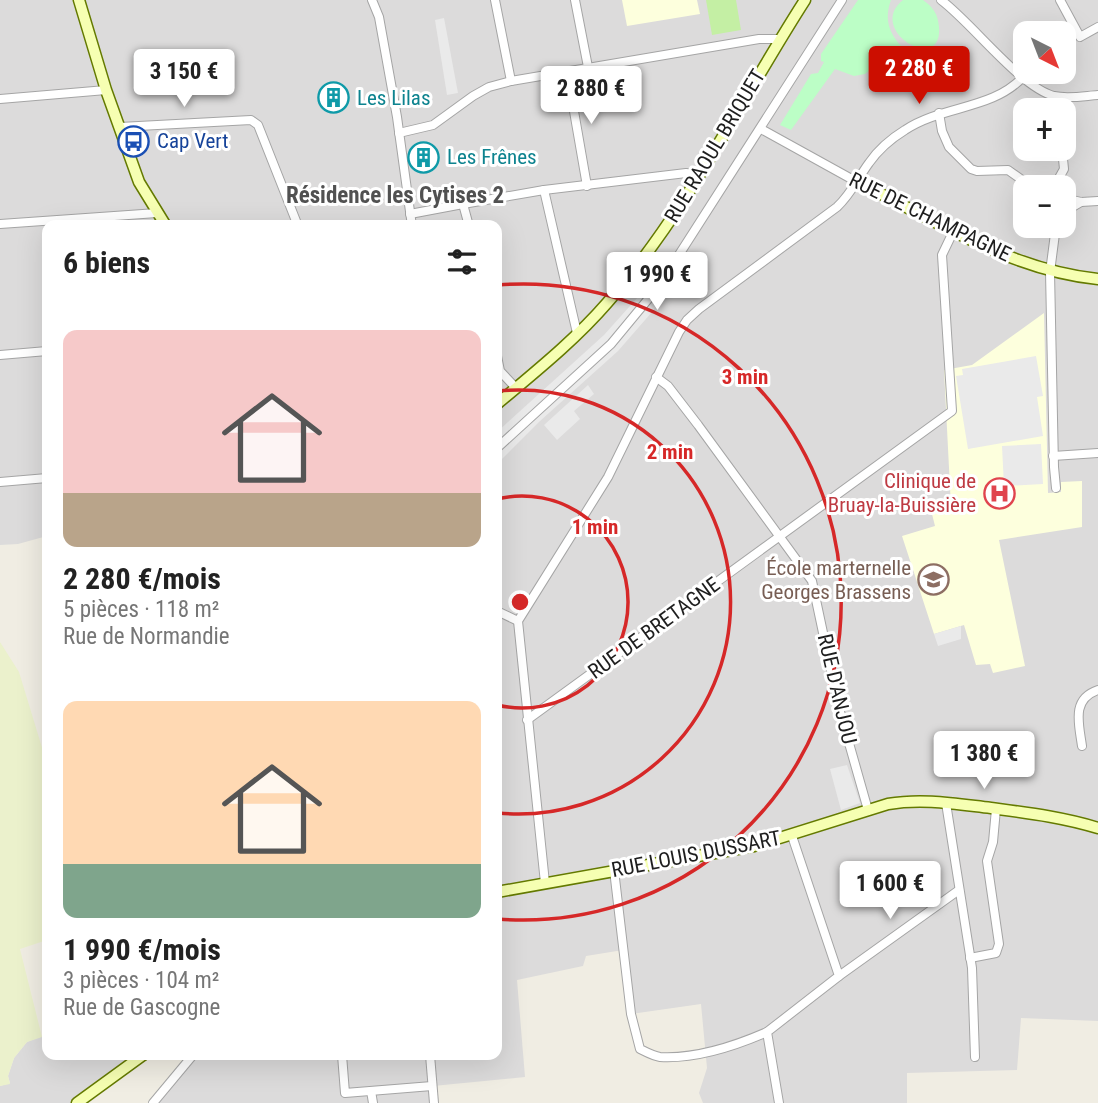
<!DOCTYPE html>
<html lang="fr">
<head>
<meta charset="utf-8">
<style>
	body { margin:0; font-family:"Roboto Condensed",sans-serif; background:#f6f6f6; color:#222; height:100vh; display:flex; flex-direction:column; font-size:26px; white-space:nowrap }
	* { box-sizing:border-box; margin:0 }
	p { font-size:23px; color:#767676 }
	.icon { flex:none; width:38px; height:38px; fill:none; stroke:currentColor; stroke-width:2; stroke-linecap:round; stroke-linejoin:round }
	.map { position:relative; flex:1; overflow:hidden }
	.side { position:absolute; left:42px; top:220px; width:460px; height:840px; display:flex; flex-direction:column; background:#fff; border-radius:14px; box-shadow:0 7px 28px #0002 }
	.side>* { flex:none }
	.needle { width:46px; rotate:138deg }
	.fabs { position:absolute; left:1013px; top:21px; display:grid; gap:14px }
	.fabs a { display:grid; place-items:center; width:63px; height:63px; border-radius:14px; background:#fff; box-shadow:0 7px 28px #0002; font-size:35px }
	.price { position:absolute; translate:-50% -60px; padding:0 16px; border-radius:7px; background:#fff; color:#222; font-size:23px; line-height:46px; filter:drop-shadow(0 2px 4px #0008) }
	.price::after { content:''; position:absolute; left:50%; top:42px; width:21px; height:16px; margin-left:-10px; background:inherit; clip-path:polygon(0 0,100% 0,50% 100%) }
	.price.current { background:#cc0e00; color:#fff }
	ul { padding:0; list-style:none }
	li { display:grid; align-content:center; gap:14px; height:371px; padding:0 21px }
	li span { display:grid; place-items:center; height:217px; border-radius:14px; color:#555 }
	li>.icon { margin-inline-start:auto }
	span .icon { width:126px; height:126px; fill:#fffc; stroke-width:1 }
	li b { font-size:30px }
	h2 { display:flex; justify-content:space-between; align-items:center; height:84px; padding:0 21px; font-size:30px }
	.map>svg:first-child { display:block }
	.residential { fill:#dcdbdb; fill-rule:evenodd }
	.education { fill:#fdffdd }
	.farmland { fill:#ebf1cc }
	.grass { fill:#c4efa4 }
	.park { fill:#bcfec6 }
	.parking { fill:#eaeaea }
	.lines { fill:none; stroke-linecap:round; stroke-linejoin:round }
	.street-casing { stroke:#a5a5a5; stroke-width:10 }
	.secondary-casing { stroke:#647a00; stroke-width:13 }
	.street { stroke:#fff; stroke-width:8 }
	.secondary { stroke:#f6ffb2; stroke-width:10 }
	.ring { fill:none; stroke:#d62828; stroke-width:3.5 }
	.labels { text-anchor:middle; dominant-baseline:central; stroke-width:6; stroke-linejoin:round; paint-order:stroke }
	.culture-label { font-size:21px; fill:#0d838f; stroke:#fff; text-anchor:start }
	.transit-label { font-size:21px; fill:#164399; stroke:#fff; text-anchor:start }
	.street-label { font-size:21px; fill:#1e1e1e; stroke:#fff }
	.health-label { font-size:21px; fill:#be3a42; stroke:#fff; text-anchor:end }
	.education-label { font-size:21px; fill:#785e54; stroke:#fff; text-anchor:end }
	.neighbourhood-label { font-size:23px; font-weight:bold; fill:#515151; stroke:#fff }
	.centre { fill:#d62828; stroke:#fff; stroke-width:3.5 }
	.ring-label { font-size:21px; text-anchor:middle; font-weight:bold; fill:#d62828; stroke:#fff; stroke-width:6; stroke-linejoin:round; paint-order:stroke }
</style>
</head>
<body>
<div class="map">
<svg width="1098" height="1103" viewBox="0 0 1098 1103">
	<rect width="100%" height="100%" fill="#f0ede3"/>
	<g class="residential">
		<path d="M0 0H1098V1021L1021 1018 1017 1070 907 1073V1103H703L699 1093 707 1068 701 1004 631 1014 623 950 586 956 583 966 517 980 525 1077 433 1086 434 1103H153L193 1055H497V226H47V536L18 544 0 545ZM1026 33H1064V72H1026ZM1026 110H1064V149H1026ZM1026 187H1064V226H1026Z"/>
		<path d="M47 1034V1055H143L77 1103H0V1086L10 1083 8 1076 14 1058 27 1042Z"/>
	</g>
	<g class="education">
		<path d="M622 0H697L700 14 627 26Z"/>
		<path d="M1044 313 1048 493 1061 492V482L1082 481V527L999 540 1025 666 993 673 990 664 976 665 964 625 934 634 902 536 935 526 931 510 951 507 944 370 972 365Z"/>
	</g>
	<path class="farmland" d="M0 642 19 672 47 764V940L20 949 42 1037 27 1042 14 1058 8 1076 10 1084 0 1086Z"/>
	<path class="grass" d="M706 0H736L741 30 712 35Z"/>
	<g class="park">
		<path d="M858 0H891C884 19 889 33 902 47V56L876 65 865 74 854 76 835 69 791 130 780 125 811 74 818 73 824 62 821 61V54Z"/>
		<path d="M903 0H923C933 7 938 14 939 27 943 76 865 30 903 0Z"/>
	</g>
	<g class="parking">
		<path d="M444 18 458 93 447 95 435 20Z"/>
		<path d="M655 278 665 293 652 312 618 351 540 421 497 464V432L604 335Z"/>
		<path d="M1036 356 1043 396 1037 397 1043 436 968 449 956 376 963 375 962 369Z"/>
		<path d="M588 385 594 394 574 411 580 419 557 440 544 425Z"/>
		<path d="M1041 444 1043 484 1004 486 1002 446Z"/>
		<path d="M961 626V639L938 646 934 634Z"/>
		<path d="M847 765 860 803 841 810 830 769Z"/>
	</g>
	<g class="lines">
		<defs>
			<g id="street">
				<path d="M372 0 379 17 397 117 412 226"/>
				<path d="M495 0 511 81"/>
				<path d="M575 0 588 67"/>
				<path d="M941 0C972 23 1020 87 1054 96 1068 99 1084 96 1098 95"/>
				<path d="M1060 0 1080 37 1098 27"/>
				<path d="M567 71 587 186"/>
				<path d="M1064 98 1068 135 1064 144"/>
				<path d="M0 99 106 90"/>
				<path d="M939 113 942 131 949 147 971 169 977 171 1008 170 1032 187"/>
				<path d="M120 127 251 120 258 125 298 226"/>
				<path d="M761 129 857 182"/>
				<path d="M399 133 433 125 473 96 489 87 511 81 759 39H781"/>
				<path d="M1054 187 1064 169 1062 149"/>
				<path d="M544 190 577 333"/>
				<path d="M1064 198 1081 202 1098 201"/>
				<path d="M463 204 544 190 686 173 698 175"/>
				<path d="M1064 212 1081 202"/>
				<path d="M410 214 463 204 469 226"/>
				<path d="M0 224 157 213"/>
				<path d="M1056 226 1050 272 1054 467 1056 488"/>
				<path d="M0 355 47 351"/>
				<path d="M497 356 500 371 516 388"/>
				<path d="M656 377 668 386 698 425 812 581 839 708 868 810"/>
				<path d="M497 448 611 344 659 286 842 0"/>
				<path d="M1053 456 1098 453"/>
				<path d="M0 482 47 478"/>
				<path d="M497 611 518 621"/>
				<path d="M527 720 952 411 942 255 953 232"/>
				<path d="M1082 746C1079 724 1071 699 1098 690"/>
				<path d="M946 803 972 968 975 1057"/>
				<path d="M614 870 631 1014 640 1049C646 1052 653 1056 660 1057 696 1059 735 1046 767 1032"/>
				<path d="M545 883 518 621 608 477 679 332 687 320 699 309 837 207C851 194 858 178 869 163 878 150 892 138 905 130 943 105 992 110 1023 77"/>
				<path d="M970 958 996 953 999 944 987 861 993 842 996 809"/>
				<path d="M839 976 959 890"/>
				<path d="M342 1055 345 1093 432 1086"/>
				<path d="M430 1055 434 1103"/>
				<path d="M371 1091 373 1103"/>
				<path d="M153 1103 193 1055"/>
				<path d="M779 1103 767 1032 839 976 792 836"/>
			</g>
			<g id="secondary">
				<path d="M79 0 106 90 139 182 166 226"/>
				<path d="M857 182C936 220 1009 270 1098 279"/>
				<path d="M497 404C535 372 575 340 607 303 687 212 740 101 805 0"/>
				<path d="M497 892 754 846 888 804C923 798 956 804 991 808 1028 813 1062 817 1098 828"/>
				<path d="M77 1103 143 1055"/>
			</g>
		</defs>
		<use href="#street" class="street-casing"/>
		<use href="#secondary" class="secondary-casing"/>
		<use href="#street" class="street"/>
		<use href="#secondary" class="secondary"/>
	</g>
	<g class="ring">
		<path d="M497 499A106 106 0 1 1 497 705"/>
		<path d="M498 391A212 212 0 1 1 498 813"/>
		<path d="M498 285A318 318 0 1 1 498 919"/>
	</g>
	<defs>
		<symbol id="building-ring" viewBox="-11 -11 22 22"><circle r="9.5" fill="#fff" stroke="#0f9aa8" stroke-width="1.5"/><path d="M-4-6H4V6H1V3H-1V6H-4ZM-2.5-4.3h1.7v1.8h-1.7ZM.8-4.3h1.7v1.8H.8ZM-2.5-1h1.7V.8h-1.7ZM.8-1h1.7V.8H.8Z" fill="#0f9aa8"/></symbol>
		<symbol id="bus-ring" viewBox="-11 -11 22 22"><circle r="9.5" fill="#fff" stroke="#1a4fb4" stroke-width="1.5"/><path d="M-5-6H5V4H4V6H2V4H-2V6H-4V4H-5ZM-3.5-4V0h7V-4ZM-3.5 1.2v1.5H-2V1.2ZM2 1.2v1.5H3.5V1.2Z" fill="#1a4fb4"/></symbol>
		<symbol id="hospital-ring" viewBox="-11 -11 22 22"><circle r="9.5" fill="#fff" stroke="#e0444e" stroke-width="1.5"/><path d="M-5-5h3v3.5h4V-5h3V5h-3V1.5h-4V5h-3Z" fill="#e0444e"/></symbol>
		<symbol id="school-ring" viewBox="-11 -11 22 22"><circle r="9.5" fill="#fff" stroke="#8d6e63" stroke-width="1.5"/><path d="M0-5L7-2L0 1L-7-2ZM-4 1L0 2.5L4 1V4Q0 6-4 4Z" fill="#8d6e63"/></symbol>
	</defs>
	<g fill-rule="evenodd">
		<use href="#building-ring" x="316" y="80" width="35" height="35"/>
		<use href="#bus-ring" x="116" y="124" width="35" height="35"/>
		<use href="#building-ring" x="406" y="140" width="35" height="35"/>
		<use href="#hospital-ring" x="982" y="476" width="35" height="35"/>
		<use href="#school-ring" x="916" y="562" width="35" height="35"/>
	</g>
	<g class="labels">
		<g class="culture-label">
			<text x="357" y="98">Les Lilas</text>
			<text x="447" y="157">Les Frênes</text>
		</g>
		<g class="transit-label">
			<text x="157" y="141">Cap Vert</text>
		</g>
		<g class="street-label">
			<text transform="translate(715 146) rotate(-59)">RUE RAOUL BRIQUET</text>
			<text transform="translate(930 217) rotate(26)">RUE DE CHAMPAGNE</text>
			<text transform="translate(654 628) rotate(-36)">RUE DE BRETAGNE</text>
			<text transform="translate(837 689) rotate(77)">RUE D'ANJOU</text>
			<text transform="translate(696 854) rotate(-11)">RUE LOUIS DUSSART</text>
		</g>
		<g class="health-label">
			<text x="976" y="481">Clinique de<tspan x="976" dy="24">Bruay-la-Buissière</tspan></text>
		</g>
		<g class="education-label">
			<text x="911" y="568">École marternelle<tspan x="911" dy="24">Georges Brassens</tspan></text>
		</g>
		<g class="neighbourhood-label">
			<text x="395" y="195">Résidence les Cytises 2</text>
		</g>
	</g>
	<circle cx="520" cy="602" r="10" class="centre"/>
	<g class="ring-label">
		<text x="745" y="384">3 min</text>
		<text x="670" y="459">2 min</text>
		<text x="595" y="534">1 min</text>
	</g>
</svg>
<div class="fabs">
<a><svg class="needle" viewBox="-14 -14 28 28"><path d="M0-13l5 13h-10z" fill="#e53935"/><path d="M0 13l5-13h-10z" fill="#767676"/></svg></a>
<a>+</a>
<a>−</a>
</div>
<b class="price current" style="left:919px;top:106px">2 280 €</b>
<b class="price" style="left:184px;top:109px">3 150 €</b>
<b class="price" style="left:591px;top:126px">2 880 €</b>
<b class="price" style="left:657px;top:312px">1 990 €</b>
<b class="price" style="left:984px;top:791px">1 380 €</b>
<b class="price" style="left:890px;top:921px">1 600 €</b>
<section class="side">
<h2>6 biens<svg class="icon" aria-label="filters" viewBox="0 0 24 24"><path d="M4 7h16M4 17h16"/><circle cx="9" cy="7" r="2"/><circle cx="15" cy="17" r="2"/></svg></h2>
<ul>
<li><span style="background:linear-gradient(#f6c9c9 75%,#b9a48a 0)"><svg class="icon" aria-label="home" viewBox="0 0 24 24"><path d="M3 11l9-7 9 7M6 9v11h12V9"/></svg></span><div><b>2 280 €/mois</b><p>5 pièces · 118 m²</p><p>Rue de Normandie</p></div></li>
<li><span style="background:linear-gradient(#ffd9b3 75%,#7fa58c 0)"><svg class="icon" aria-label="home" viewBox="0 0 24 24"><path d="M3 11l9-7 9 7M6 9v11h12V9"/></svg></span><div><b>1 990 €/mois</b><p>3 pièces · 104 m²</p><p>Rue de Gascogne</p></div></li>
</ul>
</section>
</div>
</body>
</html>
